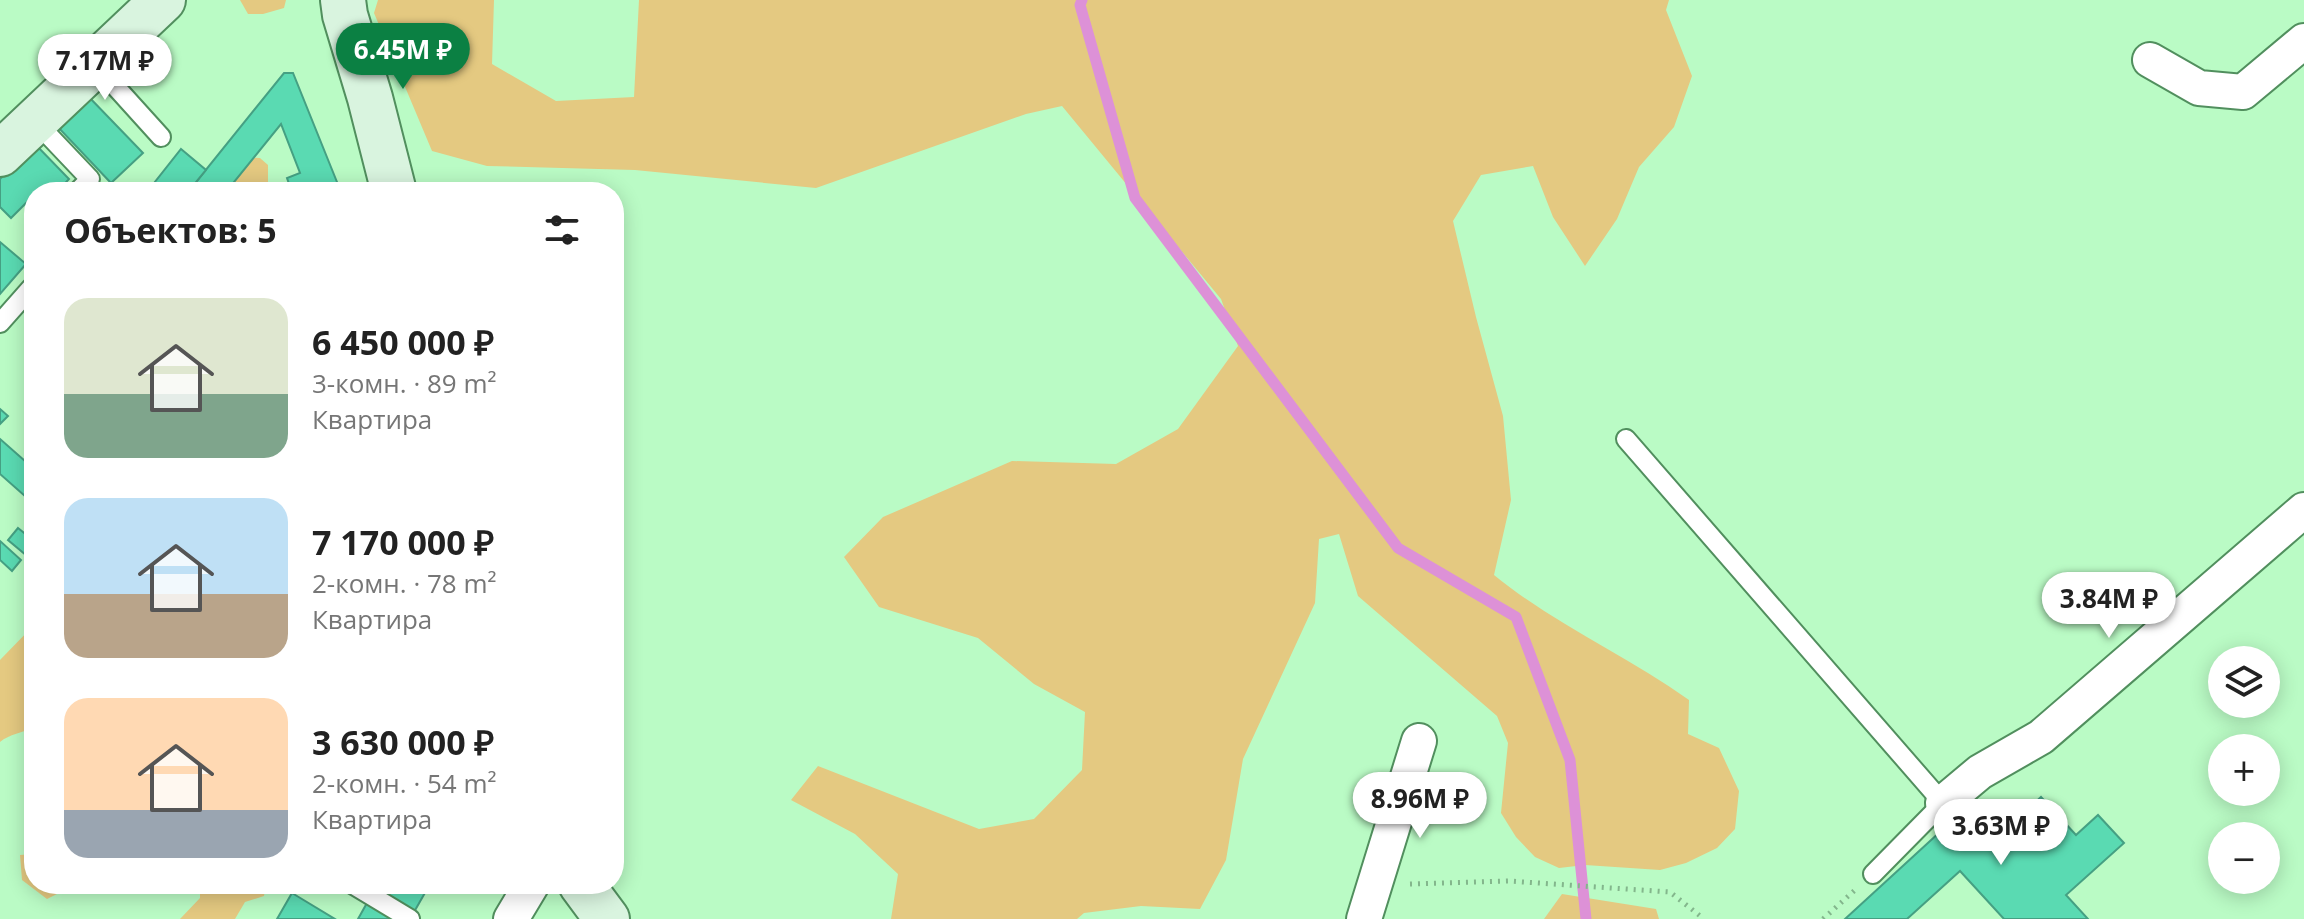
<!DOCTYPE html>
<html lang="ru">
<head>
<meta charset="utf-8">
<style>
	body { margin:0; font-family:"Open Sans",sans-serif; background:#f6f6f6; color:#222; height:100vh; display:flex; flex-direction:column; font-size:30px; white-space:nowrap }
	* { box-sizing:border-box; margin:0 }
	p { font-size:26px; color:#767676 }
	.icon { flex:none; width:44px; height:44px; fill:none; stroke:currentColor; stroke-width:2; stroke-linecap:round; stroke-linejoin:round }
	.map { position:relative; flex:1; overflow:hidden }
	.panel { position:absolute; left:24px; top:182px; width:600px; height:712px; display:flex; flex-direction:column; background:#fff; border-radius:32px; box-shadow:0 4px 20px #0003 }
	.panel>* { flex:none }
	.buttons { position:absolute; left:2208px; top:646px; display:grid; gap:16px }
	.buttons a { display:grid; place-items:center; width:72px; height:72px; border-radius:50%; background:#fff; box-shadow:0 4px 20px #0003; font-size:40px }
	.price { position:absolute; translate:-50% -68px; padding:0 18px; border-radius:28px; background:#fff; color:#222; font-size:26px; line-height:52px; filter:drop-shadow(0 2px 4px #0008) }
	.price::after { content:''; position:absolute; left:50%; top:48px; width:24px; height:18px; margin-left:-12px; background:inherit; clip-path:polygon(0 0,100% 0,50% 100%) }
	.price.current { background:#0b8043; color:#fff }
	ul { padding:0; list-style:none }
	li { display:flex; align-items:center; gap:24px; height:200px; padding:0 40px }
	li span { display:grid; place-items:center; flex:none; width:224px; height:160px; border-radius:24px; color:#555 }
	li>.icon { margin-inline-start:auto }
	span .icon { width:96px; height:96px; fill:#fffc; stroke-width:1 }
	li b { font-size:34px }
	h2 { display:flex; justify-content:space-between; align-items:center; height:96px; padding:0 40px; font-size:34px }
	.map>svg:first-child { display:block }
	.green { fill:#e4c981 }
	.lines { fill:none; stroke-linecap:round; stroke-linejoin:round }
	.stream { stroke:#dd91d7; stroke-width:11 }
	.building { fill:#5adab2; stroke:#45a083; stroke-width:2 }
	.lane-casing { stroke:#518f5e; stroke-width:22 }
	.street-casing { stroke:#518f5e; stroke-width:38 }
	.secondary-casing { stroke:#518f5e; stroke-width:48 }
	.path { stroke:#83b68c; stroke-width:5; stroke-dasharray:2 6; stroke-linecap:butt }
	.lane { stroke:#fff; stroke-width:18 }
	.street { stroke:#fff; stroke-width:34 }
	.secondary { stroke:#d9f4df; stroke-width:44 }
</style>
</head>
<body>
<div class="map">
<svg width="2304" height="919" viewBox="0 0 2304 919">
	<rect width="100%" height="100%" fill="#bafbc5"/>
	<g class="green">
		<path d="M240 0H286L284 8 263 14H248Z"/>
		<path d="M378 0H494L492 64 556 101 634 97 639 0H1669L1666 10 1692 76 1674 127 1639 167 1617 219 1585 266 1553 217 1533 166 1481 175 1453 221 1476 317 1503 416 1511 500 1494 575C1554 624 1626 655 1689 700L1688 734 1719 748 1739 791 1735 829 1717 848 1686 863 1660 870 1585 865 1559 868 1535 857 1516 837 1501 813 1508 743 1497 716 1358 596 1339 534 1319 539 1315 603 1243 759 1226 860 1200 909 1141 906 1084 913 1077 919H891L898 874 855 834 791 800 818 766 979 829 1034 819 1082 770 1085 712 1034 684 978 638 879 607 844 557 883 517 1012 461 1116 464 1178 429 1238 346 1221 299 1062 106 1026 114 816 188 635 170 487 166 432 151 374 13Z"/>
		<path d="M241 157 260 158 268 165V192H220Z"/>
		<path d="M34 625V727C23 733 9 734 0 742V660Z"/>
		<path d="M34 854V884H66L67 889 47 899 22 880 20 855Z"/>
		<path d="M200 884H266L264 896 245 902 235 919H180L200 898Z"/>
		<path d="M1562 894 1656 909 1659 919H1544Z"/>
	</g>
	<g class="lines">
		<path class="stream" d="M1082 0 1080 5 1135 198 1398 548 1516 617 1570 760 1586 919"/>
	</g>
	<g class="building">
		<path d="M284 73H293L341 192H292L287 178 300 173 281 124 226 192H188Z"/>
		<path d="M87 95 143 153 111 183 56 125Z"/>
		<path d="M35 144 69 179 57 192H34V195L11 218 0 207V179Z"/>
		<path d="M181 149 206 170 188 192H147Z"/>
		<path d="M0 242 26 264 0 294Z"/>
		<path d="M0 409 8 416 0 424Z"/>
		<path d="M0 439 34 469V504L0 474Z"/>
		<path d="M18 528 34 541 33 561 8 540Z"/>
		<path d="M0 541 21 560 12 571 0 560Z"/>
		<path d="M2041 797 2076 835 2098 815 2124 843 2066 895 2088 919H2004L1960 871 1907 919H1845L1941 831 1947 838 1977 810 2000 835Z"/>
		<path d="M390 884H430L414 912 384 894Z"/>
		<path d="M292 893 335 919H277Z"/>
		<path d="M367 903 393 919H358Z"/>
	</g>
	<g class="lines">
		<defs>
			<g id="lane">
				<path d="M95 64 161 137"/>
				<path d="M35 121 90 179 77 192"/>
				<path d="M0 323 31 288"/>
				<path d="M1626 439 1943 803 1873 874"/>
				<path d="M352 884 410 919"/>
			</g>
			<g id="street">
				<path d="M2150 60 2199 88 2243 92 2304 41"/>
				<path d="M1943 803 1980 772 2041 737 2304 510"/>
				<path d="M511 919 532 884"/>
				<path d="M1364 919 1419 741"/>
			</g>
			<g id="secondary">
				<path d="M343 0 345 15 370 98 394 192"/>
				<path d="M0 154 163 0"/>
				<path d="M581 884 607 919"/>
			</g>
		</defs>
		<use href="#lane" class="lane-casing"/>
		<use href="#street" class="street-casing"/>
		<use href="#secondary" class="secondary-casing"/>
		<g class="path">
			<path d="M1410 884 1509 881 1670 892 1704 919"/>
			<path d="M1823 919 1855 890"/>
		</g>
		<use href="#lane" class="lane"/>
		<use href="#street" class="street"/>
		<use href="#secondary" class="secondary"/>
	</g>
</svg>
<div class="buttons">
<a><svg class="icon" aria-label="layers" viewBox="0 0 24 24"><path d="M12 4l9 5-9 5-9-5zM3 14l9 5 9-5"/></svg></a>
<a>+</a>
<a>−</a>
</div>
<b class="price current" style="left:403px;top:91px">6.45M ₽</b>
<b class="price" style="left:105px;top:102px">7.17M ₽</b>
<b class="price" style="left:2109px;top:640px">3.84M ₽</b>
<b class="price" style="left:1420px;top:840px">8.96M ₽</b>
<b class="price" style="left:2001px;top:867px">3.63M ₽</b>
<section class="panel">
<h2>Объектов: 5<svg class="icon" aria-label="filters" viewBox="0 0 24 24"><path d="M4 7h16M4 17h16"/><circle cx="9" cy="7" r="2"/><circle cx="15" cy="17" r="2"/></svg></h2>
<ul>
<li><span style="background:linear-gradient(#dfe7d0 60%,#7fa58c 0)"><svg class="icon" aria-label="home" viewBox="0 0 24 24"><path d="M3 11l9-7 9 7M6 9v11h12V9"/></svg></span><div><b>6 450 000 ₽</b><p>3-комн. · 89 m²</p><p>Квартира</p></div></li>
<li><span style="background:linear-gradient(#bfe0f5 60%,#b9a48a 0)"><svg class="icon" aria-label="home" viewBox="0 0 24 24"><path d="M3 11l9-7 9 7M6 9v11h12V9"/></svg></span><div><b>7 170 000 ₽</b><p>2-комн. · 78 m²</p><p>Квартира</p></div></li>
<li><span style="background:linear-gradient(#ffd9b3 70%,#9aa5b1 0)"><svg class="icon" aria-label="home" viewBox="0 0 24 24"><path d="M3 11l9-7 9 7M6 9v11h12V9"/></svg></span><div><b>3 630 000 ₽</b><p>2-комн. · 54 m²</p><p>Квартира</p></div></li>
</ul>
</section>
</div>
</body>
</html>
